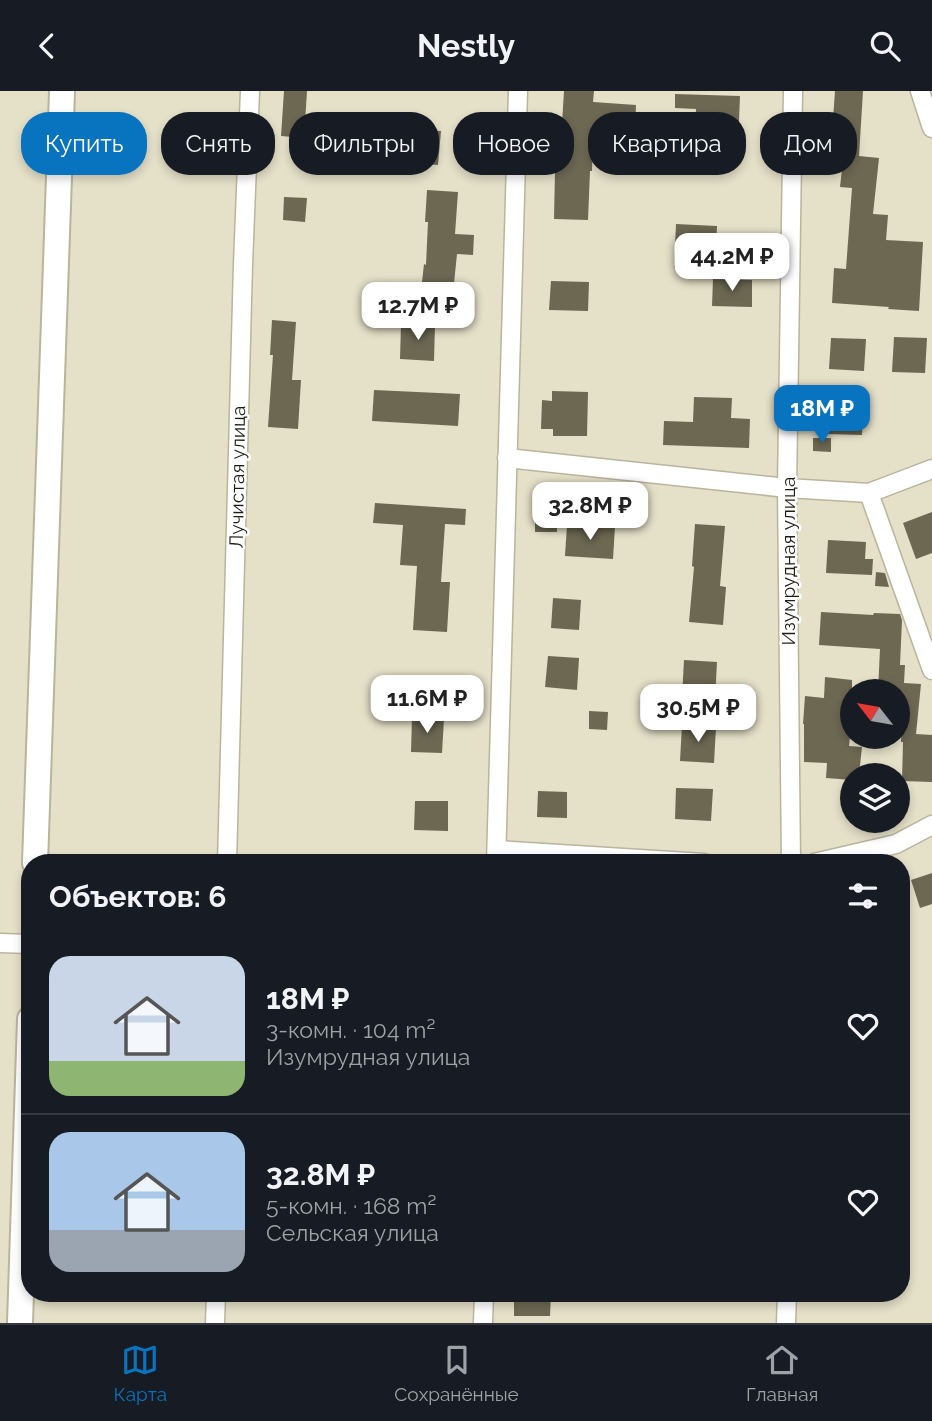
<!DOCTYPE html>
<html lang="ru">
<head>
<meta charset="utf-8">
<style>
	body { margin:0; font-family:Raleway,sans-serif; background:#20242c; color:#f1f3f6; height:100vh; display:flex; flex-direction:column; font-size:26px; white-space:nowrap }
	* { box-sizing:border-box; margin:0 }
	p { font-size:23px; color:#9ea1a6 }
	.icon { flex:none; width:38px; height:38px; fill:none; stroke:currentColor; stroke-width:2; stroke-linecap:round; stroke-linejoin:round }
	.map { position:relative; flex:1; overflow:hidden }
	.panel { position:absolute; left:21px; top:763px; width:889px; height:448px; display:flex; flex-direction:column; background:#171b24; border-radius:28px; box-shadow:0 4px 10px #0003 }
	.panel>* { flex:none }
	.hud { position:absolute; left:21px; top:21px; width:891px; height:63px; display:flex; gap:14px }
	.needle { width:46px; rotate:301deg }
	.tools { position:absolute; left:840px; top:588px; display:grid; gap:14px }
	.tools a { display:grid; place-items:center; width:70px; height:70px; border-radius:50%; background:#171b24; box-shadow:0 4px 10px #0003; font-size:35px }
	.price { position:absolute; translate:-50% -60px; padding:0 16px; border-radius:14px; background:#fff; color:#222; font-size:23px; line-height:46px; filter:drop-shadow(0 2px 4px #0008) }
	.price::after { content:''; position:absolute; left:50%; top:42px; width:21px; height:16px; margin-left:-10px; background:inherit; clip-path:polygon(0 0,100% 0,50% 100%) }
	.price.current { background:#0873be; color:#fff }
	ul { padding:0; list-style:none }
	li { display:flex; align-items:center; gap:21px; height:175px; padding:0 28px }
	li+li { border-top:2px solid #363941 }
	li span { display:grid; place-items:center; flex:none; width:196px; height:140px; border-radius:21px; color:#555 }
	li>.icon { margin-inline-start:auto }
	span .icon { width:84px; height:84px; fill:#fffc; stroke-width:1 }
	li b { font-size:30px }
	h2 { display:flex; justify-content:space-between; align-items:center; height:84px; padding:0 28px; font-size:30px }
	.pill { padding:0 24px; border-radius:28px; background:#171b24; box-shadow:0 4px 10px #0003; font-size:24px; line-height:63px }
	.pill.current { background:#0873be; color:#fff }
	header { display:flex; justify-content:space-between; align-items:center; height:91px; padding:0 28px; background:#171b24; font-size:32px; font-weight:700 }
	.tabs { display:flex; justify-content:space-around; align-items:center; height:98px; border-top:2px solid #363941; background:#171b24; font-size:19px; color:#9ea1a6 }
	.tabs a { display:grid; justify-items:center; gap:4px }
	.tabs .current { color:#0873be }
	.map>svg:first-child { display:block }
	.building { fill:#6c6852 }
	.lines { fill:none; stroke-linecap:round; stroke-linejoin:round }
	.minor-casing { stroke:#b9b49d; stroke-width:21 }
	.secondary-casing { stroke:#b9b49d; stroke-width:28 }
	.minor { stroke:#fff; stroke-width:18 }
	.secondary { stroke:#fff; stroke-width:24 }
	.labels { text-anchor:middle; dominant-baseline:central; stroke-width:5; stroke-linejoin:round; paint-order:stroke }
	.street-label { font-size:19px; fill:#1f1d14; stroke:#fff }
</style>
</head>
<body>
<header><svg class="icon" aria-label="back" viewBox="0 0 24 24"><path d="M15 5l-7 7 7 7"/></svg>Nestly<svg class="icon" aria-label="search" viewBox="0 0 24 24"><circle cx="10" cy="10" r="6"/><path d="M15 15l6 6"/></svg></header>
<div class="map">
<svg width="932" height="1232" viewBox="0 0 932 1232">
	<rect width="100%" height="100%" fill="#e5e0c8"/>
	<g class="building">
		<path d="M284 0H307L304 47 281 45Z"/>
		<path d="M564 0H594L593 11 636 14 635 41 593 39 592 80H590L588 129 554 128 555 79H551L553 33H562Z"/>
		<path d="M835 0H863L859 65 879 67 873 123 888 124 886 149 923 151 919 220 888 218 889 216 832 212 834 177 846 178 852 97 840 96 846 43 832 42Z"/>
		<path d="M675 3 740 5 739 30 733 37V51L695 50 696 18 675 17Z"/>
		<path d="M408 38 441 40 438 74 405 72Z"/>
		<path d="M427 99 458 101 455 143 474 144 473 164 457 163 452 212 420 209 424 173 426 174 428 131H425Z"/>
		<path d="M284 106 307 107 305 131 283 129Z"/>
		<path d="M676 133 717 135 715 179 674 177Z"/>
		<path d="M713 188 752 189V216L712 215Z"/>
		<path d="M551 190 589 191 588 220 549 219Z"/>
		<path d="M272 229 296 231 292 289H301L298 338 268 336 273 264H270Z"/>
		<path d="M401 233 435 234 434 270 400 268Z"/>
		<path d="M894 246 927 247 925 282 892 281Z"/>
		<path d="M831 247 866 248 864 280 829 278Z"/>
		<path d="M374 299 460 303 458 335 372 330Z"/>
		<path d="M552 300 588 301 587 345H553V338H541L542 309 552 310Z"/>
		<path d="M694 306 732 307 731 327 750 328 749 357 663 354 664 330 693 331Z"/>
		<path d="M828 311 863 312 862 344 826 343Z"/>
		<path d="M813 347H831V361L813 360Z"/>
		<path d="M375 412 466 418 465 434 445 433 441 491H450L447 541 413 539 417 475 400 474 403 434 373 432Z"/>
		<path d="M557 417V441H535V418Z"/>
		<path d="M932 421V462L916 468 903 432Z"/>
		<path d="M695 433 725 435 720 495 726 496 723 534 689 531 694 476 692 475Z"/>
		<path d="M567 434 615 436 613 468 565 465Z"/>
		<path d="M828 449 866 451 865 468H873L872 484 826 482Z"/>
		<path d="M876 481 885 482 889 496 875 495Z"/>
		<path d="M553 507 581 509 579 539 551 537Z"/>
		<path d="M821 521 873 524 874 522 900 523 902 529 900 574H905L904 592 921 593 916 643 932 644V691L902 690 903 651H901L902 624H898V600H878L880 558 819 554Z"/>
		<path d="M548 565 579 567 577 599 545 596Z"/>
		<path d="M684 569 717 571 715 608 682 606Z"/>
		<path d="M825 586 852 589V626L849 655 862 656 859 684H852V689L826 687 827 672 804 671V633H803L805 605 824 607Z"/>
		<path d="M589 620 608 621 607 639 589 638Z"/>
		<path d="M412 626 444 628 442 662 411 661Z"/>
		<path d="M682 634 716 636 714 672 680 670Z"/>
		<path d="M676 697 713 698 711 730 675 728Z"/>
		<path d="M538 700 567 701V727L537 726Z"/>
		<path d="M415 710H448V740L414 739Z"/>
		<path d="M932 782V813L920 817 911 789Z"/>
		<path d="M514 1202H551L550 1225H514Z"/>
	</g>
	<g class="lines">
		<defs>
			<g id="minor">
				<path d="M920 0 932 37"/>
				<path d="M507 367 787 397 869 402 932 378"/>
				<path d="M869 402 932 579"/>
				<path d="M497 759 704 772"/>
				<path d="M227 772 243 173 250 0"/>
				<path d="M496 772 518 0"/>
				<path d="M791 772 787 397 793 0"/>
				<path d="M814 772 896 753 932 734"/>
				<path d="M0 852 30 853"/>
				<path d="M215 1232 216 1202"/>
				<path d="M483 1232 484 1202"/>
				<path d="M786 1232 787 1202"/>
			</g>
			<g id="secondary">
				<path d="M35 772 62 0"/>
				<path d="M20 1232 30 928"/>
			</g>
		</defs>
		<use href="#minor" class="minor-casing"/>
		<use href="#secondary" class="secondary-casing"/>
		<use href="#minor" class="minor"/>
		<use href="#secondary" class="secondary"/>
	</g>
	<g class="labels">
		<g class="street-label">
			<text transform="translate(237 386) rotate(-89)">Лучистая улица</text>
			<text transform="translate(788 470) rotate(-90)">Изумрудная улица</text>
		</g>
	</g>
</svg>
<div class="tools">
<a><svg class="needle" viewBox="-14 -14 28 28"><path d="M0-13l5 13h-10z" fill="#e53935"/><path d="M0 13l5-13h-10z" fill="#9ea1a6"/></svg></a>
<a><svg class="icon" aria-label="layers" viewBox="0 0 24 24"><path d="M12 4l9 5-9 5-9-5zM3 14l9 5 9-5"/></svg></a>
</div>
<b class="price" style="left:732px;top:202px">44.2M ₽</b>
<b class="price" style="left:418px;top:251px">12.7M ₽</b>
<b class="price current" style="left:822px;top:354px">18M ₽</b>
<b class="price" style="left:590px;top:451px">32.8M ₽</b>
<b class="price" style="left:427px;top:644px">11.6M ₽</b>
<b class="price" style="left:698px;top:653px">30.5M ₽</b>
<div class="hud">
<a class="pill current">Купить</a>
<a class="pill">Снять</a>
<a class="pill">Фильтры</a>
<a class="pill">Новое</a>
<a class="pill">Квартира</a>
<a class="pill">Дом</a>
</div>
<section class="panel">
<h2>Объектов: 6<svg class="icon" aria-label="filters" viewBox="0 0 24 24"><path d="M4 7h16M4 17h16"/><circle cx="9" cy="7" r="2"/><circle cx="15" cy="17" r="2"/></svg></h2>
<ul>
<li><span style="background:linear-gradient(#c9d6e8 75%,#8fb573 0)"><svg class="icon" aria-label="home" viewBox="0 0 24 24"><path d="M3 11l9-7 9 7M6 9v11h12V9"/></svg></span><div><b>18M ₽</b><p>3-комн. · 104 m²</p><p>Изумрудная улица</p></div><svg class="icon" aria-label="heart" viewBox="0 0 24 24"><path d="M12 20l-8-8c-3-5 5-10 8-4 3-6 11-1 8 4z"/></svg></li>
<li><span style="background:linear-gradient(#a9c7e8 70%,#9aa5b1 0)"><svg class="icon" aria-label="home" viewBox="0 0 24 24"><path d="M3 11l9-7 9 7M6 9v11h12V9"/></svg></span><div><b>32.8M ₽</b><p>5-комн. · 168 m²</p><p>Сельская улица</p></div><svg class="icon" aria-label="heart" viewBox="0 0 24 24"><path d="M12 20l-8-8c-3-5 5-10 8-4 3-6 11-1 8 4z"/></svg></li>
</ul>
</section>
</div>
<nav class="tabs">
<a class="current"><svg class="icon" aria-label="map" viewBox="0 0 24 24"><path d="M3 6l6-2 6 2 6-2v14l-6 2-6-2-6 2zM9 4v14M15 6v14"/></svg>Карта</a>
<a><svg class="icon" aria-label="saved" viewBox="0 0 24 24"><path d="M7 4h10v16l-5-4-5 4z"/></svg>Сохранённые</a>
<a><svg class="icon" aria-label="home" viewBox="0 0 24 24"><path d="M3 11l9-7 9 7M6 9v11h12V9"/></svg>Главная</a>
</nav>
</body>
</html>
